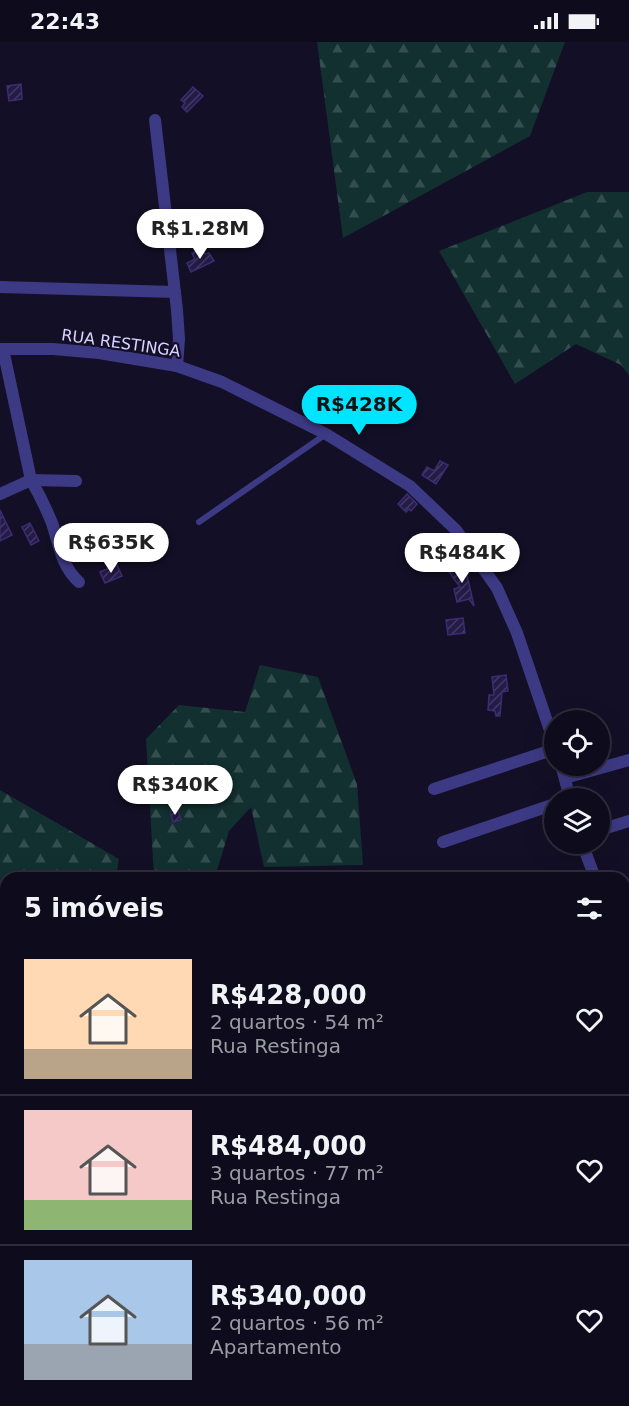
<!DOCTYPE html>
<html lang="pt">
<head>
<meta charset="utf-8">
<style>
	body { margin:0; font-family:"DejaVu Sans",sans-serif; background:#1c1929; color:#f1f3f6; height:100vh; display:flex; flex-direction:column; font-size:22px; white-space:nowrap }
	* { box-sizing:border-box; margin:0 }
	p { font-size:20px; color:#9b9ba3 }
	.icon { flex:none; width:33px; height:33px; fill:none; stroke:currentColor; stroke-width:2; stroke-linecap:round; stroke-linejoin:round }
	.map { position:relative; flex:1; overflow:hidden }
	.details { position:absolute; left:0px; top:830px; width:630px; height:536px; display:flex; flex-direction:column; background:#0e0b1c; border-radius:18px 18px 0 0; box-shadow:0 6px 24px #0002,0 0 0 2px #2e2b3b }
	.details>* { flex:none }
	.buttons { position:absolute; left:544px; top:668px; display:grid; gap:12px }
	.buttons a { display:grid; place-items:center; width:66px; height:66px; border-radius:50%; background:#0e0b1c; box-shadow:0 6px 24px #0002,0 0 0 2px #2e2b3b; font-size:30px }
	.price { position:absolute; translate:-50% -51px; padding:0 14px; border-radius:21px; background:#fff; color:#222; font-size:20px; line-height:39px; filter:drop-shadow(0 2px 3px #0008) }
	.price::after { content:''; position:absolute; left:50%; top:36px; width:18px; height:14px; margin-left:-9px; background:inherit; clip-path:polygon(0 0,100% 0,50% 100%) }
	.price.current { background:#00e5ff; color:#111 }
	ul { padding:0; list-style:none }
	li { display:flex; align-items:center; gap:18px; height:150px; padding:0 24px }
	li+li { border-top:2px solid #2e2b3b }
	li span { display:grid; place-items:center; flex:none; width:168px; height:120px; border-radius:0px; color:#555 }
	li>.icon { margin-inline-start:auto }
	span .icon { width:72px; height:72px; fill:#fffc; stroke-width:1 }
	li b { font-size:26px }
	h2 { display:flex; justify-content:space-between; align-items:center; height:72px; padding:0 24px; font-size:26px }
	.status { display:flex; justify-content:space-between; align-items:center; height:42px; padding:0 30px; background:#0e0b1c; direction:ltr }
	.status svg { height:16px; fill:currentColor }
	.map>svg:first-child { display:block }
	.forest { fill:url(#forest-firs) }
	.building { fill:url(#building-hatch); stroke:#3b2d73; stroke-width:1.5 }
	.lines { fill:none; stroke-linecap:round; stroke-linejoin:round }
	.path { stroke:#2fb8b0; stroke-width:1.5; stroke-dasharray:3 4.5; stroke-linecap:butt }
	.lane { stroke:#3d3a85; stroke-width:6 }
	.street { stroke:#3d3a85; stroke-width:12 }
	.highway { stroke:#ff4fa3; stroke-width:18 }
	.path-bridge { stroke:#2fb8b0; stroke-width:1.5; stroke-dasharray:3 4.5; stroke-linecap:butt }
	.labels { text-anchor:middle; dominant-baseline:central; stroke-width:4.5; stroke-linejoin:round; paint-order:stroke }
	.street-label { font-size:16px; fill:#d9d4ff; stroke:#130f26 }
</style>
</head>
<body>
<div class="status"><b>22:43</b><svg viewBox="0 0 49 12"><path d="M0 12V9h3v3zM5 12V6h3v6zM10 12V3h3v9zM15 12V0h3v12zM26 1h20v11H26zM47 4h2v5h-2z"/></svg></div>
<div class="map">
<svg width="629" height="1364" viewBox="0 0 629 1364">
	<defs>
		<pattern id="forest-firs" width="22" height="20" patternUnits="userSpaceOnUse" patternTransform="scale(1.5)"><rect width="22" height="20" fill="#12302f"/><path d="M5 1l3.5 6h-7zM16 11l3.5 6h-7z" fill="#344d4e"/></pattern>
		<pattern id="building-hatch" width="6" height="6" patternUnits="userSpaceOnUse" patternTransform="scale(1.5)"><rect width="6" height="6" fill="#241b47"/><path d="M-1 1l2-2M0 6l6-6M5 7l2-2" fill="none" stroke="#433b63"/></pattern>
	</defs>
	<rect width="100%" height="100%" fill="#130f26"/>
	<g class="forest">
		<path d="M317 0H565L530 94 343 196Z"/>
		<path d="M587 150H629V333L621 323 576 302 515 342 439 209Z"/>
		<path d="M260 623 318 635 357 742 363 823 264 825 251 765 229 789 215 835H154L146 697 179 663 245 670Z"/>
		<path d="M0 748 119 817 116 835 6 836V1093L0 1094Z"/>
		<path d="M0 1223H6V1322L0 1331Z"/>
		<path d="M629 1223V1364H532L528 1359H624V1224Z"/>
		<path d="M105 1359H458L457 1364H112Z"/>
	</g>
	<g class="building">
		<path d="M21 42 22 57 9 59 7 44Z"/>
		<path d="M193 45 203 54 187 70 182 65 185 61 181 58Z"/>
		<path d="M202 206 205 212 209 211 214 219 191 230 187 221 195 217 192 211Z"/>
		<path d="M440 419 448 423 436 442 422 433 427 425 434 429Z"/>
		<path d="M407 452 417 462 411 469 409 467 406 470 398 462Z"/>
		<path d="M0 468 12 493 0 499Z"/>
		<path d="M30 481 39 499 31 503 22 485Z"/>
		<path d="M461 521 469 531 467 533 474 564 469 557 457 560 454 547 460 545 449 530Z"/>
		<path d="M117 523 122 534 105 541 100 530Z"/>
		<path d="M463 576 465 591 448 593 446 578Z"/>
		<path d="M506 633 508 649 502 650 500 674H496L495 669 488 668 489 653H494L492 635Z"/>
		<path d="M178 767 181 778 173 780 170 769Z"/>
	</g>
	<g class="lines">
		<g class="path">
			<path d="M624 1128H629"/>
			<path d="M624 1207H629"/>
		</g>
		<g class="lane">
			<path d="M199 480 326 392"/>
			<path d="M381 834V836"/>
		</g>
		<g class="street">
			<path d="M155 78 177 268 179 297 177 324"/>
			<path d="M0 245 175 250"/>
			<path d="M0 307H53L99 311 177 324 222 340 326 392 410 444 456 488 497 546 517 591 555 703"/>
			<path d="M3 307 31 438C39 452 46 466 52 481 59 502 61 524 79 540"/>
			<path d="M0 452 31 438 76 439"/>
			<path d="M561 723 570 756"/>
			<path d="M565 736 629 718"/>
			<path d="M434 747 555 707"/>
			<path d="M600 788 629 779"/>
			<path d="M443 800 555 762"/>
			<path d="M582 801 595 836"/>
			<path d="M624 845 629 843"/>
			<path d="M624 907 629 905"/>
			<path d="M624 922 629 941"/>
			<path d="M624 966 629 964"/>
		</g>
		<g class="highway">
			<path d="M624 1155H629"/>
			<path d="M0 1178 6 1177"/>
			<path d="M624 1182H629"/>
			<path d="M0 1203H6"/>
		</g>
		<path class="path-bridge" d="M624 1139 628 1138V1198H624"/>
	</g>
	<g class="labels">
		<g class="street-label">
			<text transform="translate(121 301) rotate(8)">RUA RESTINGA</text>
		</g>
	</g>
</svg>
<div class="buttons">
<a><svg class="icon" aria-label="locate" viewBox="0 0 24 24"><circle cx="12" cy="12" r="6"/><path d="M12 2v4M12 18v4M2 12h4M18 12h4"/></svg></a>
<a><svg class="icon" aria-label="layers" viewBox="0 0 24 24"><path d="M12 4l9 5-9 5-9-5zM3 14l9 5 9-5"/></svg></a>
</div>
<b class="price" style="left:200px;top:218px">R$1.28M</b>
<b class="price current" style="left:359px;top:394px">R$428K</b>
<b class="price" style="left:111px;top:532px">R$635K</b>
<b class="price" style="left:462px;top:542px">R$484K</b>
<b class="price" style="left:175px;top:774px">R$340K</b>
<section class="details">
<h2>5 imóveis<svg class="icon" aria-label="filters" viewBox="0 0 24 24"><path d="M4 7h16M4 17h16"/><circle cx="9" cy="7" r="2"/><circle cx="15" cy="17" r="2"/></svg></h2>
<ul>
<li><span style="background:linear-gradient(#ffd9b3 75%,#b9a48a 0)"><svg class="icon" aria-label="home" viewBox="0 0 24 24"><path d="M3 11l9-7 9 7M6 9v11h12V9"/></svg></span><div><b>R$428,000</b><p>2 quartos · 54 m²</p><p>Rua Restinga</p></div><svg class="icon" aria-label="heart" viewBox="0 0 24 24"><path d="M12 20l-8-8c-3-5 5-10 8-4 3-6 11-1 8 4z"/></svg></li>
<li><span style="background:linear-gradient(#f6c9c9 75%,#8fb573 0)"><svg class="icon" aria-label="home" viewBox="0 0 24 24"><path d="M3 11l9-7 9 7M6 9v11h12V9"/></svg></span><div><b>R$484,000</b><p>3 quartos · 77 m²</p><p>Rua Restinga</p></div><svg class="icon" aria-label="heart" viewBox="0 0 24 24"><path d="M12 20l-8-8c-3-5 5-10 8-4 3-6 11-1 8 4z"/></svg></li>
<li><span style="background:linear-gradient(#a9c7e8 70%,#9aa5b1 0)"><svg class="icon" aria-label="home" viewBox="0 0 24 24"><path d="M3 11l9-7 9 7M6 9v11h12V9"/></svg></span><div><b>R$340,000</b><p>2 quartos · 56 m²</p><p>Apartamento</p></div><svg class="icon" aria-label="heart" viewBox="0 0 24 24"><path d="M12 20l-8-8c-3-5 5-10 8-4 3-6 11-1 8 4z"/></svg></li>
</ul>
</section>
</div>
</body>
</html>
